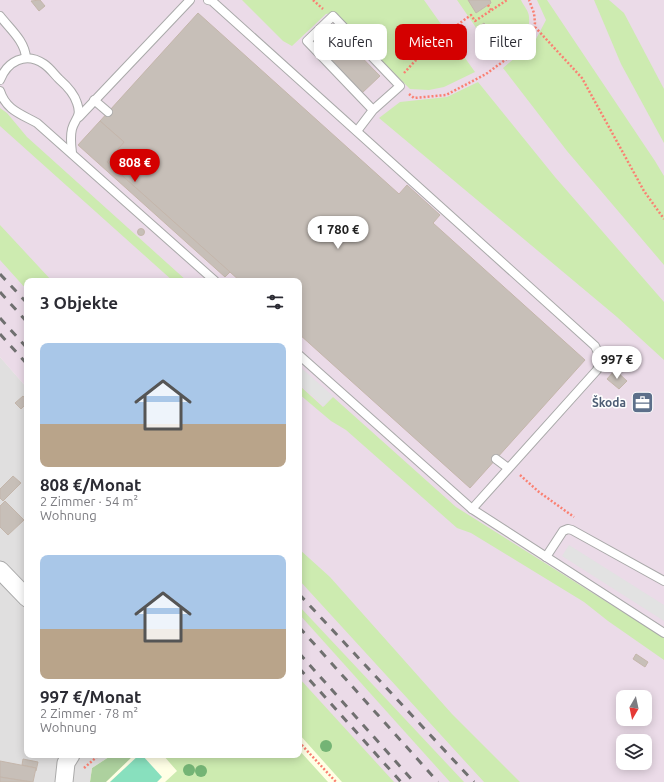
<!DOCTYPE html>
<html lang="de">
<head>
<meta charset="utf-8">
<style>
	body { margin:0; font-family:Ubuntu,sans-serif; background:#f2f2f3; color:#2b2b33; height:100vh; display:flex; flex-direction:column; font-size:15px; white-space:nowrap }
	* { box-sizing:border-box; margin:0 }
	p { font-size:13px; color:#7c7c81 }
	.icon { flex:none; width:22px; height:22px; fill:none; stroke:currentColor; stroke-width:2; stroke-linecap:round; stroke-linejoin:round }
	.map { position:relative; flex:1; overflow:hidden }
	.sheet { position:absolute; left:24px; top:278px; width:278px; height:480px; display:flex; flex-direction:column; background:#fff; border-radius:8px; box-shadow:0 2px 10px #0003 }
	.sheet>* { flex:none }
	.banner { position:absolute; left:314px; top:24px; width:290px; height:36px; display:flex; gap:8px }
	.needle { width:26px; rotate:189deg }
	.tools { position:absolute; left:616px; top:690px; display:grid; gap:8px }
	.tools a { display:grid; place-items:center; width:36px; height:36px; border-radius:8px; background:#fff; box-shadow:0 2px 10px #0003; font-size:20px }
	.price { position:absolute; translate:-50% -34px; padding:0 9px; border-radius:14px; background:#fff; color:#222; font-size:13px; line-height:26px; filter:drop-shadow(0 1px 2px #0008) }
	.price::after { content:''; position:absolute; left:50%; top:24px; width:12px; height:9px; margin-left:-6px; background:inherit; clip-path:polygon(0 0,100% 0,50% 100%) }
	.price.active { background:#d40000; color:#fff }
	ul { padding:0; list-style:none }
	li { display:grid; align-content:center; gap:8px; height:212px; padding:0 16px }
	li span { display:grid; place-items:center; height:124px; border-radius:8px; color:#555 }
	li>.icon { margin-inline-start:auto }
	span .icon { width:72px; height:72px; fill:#fffc; stroke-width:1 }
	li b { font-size:17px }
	h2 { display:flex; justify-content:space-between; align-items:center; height:48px; padding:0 16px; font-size:17px }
	.chip { padding:0 14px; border-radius:8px; background:#fff; box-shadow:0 2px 10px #0003; font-size:14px; line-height:36px }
	.chip.active { background:#d40000; color:#fff }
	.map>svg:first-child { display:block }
	.residential { fill:#e0dfdf }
	.industrial { fill:#ebdbe8; fill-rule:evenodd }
	.education { fill:#ffffe5 }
	.grass { fill:#cdebb0 }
	.forest { fill:#add19e }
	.pitch { fill:#88e0be }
	.parking { fill:#e2e2e2 }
	.building { fill:#c7bfb8; stroke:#c4b6ab }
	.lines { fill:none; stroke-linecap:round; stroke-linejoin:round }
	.lane-casing { stroke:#a9a9a9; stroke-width:10 }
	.street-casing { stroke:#a9a9a9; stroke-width:19 }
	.path { stroke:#fa8072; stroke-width:2.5; stroke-dasharray:2 2; stroke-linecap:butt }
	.lane { stroke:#fff; stroke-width:8 }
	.street { stroke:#fff; stroke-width:17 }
	.rail { stroke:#707070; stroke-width:3; stroke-dasharray:8 8; stroke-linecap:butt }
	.tree { fill:#74b475 }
	.labels { text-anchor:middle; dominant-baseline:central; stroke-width:3; stroke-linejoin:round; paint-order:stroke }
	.service-label { font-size:12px; font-weight:bold; fill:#4e5e75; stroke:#fff; text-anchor:end }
</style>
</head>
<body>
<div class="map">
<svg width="664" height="782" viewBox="0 0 664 782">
	<rect width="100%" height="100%" fill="#f2efe9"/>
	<path class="residential" d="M0 357 27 388V755H112L92 768 90 782H0Z"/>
	<path class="industrial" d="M0 0H664V782H370L299 704V281H27V388L0 357ZM623 697H645V719H623ZM623 741H645V763H623Z"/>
	<g class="education">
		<path d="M299 704 370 782H157L162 777 142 755H299Z"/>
		<path d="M112 755H139L110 782H90L92 768Z"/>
	</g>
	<g class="grass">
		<path d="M242 0H424L475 72 444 87 429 90 410 89 334 13 326 14 292 46 283 41Z"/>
		<path d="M457 0H521C523 5 529 11 529 17 531 40 513 47 497 58Z"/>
		<path d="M537 0H547L655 161 664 176V265L567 151 503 68 535 41 546 20Z"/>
		<path d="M594 0H609L624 13 664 89V143L621 64Z"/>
		<path d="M478 82 555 177 664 302V360L617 317 379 118 400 102 447 97Z"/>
		<path d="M0 108 7 113 27 137 187 281H173L0 126Z"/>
		<path d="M0 225 52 281H27V290L0 260Z"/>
		<path d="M299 385 323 407 333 397 456 507 664 638V660L608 621 584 602 471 533 457 528 346 430 331 421 299 394Z"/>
		<path d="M299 549 330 577 452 714 520 782H484L299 580Z"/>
		<path d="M299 606 464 782H450L299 614Z"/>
		<path d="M299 678 394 782H342L299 734Z"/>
		<path d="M299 750 328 782H165L177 771 163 755H299Z"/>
	</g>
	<path class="forest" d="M112 755H134L106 782H90L92 768Z"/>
	<path class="pitch" d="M139 755H142L162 777 157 782H110Z"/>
	<g class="parking">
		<path d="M299 366 333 396 324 406 299 384Z"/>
		<path d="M569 545 664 605V621L562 556Z"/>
	</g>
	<g class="building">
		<path d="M40 0 45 6 39 11 31 1Z"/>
		<path d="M468 0H490L491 3 476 13Z"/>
		<path d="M198 13 399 194 407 185 440 215 433 223 585 360 470 488 299 334V281H240L107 162 124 142 100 121Z"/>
		<path d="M484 23 490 31 485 34 480 26Z"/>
		<path d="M334 29 380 76 362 93 316 46Z"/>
		<path d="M100 121 124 142 107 162 230 272 225 277 78 145Z"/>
		<circle cx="141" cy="232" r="3.5"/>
		<path d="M615 370 627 381 619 389 607 379Z"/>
		<path d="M640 392 651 402 644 411 632 401Z"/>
		<path d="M23 396 27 400V403L21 409 15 403Z"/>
		<path d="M13 476 21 483 3 501 0 498V489Z"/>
		<path d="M5 501 24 520 8 535 0 527V506Z"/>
		<path d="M636 654 648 662 645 667 633 659Z"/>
		<path d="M23 759 38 762 36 771 35 770 36 768 22 765Z"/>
		<path d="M0 761 36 768 33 782 0 777Z"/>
		<path d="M0 777 30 782H0Z"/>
	</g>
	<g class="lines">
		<defs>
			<g id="lane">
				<path d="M208 0 212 1 595 346 601 359 597 370 472 509"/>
				<path d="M0 16C10 29 25 41 26 58"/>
				<path d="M0 80C7 62 25 51 44 64 50 68 54 74 59 79 67 86 74 93 77 103 82 117 75 118 72 129 70 137 71 145 72 153"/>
				<path d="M0 91C6 110 21 114 37 123L215 281"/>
				<path d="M94 100 108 112"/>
				<path d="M79 117 190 0"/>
				<path d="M357 131 373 110 400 86 333 16 307 41 373 110"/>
				<path d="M299 355 472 509 664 633"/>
				<path d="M496 459 508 468"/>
				<path d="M546 557 563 531 568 529 572 530 664 581"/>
			</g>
			<g id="street">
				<path d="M0 570 27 598"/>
				<path d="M64 782 66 763 71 755"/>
			</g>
		</defs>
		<use href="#lane" class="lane-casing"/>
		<use href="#street" class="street-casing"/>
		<g class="path">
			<path d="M313 0 323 9"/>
			<path d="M488 5 491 10"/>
			<path d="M535 27 582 78 644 191 664 219"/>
			<path d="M404 73 415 61 434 47 453 28 471 15 475 21 507 0"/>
			<path d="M409 94 414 98 446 95 486 74 527 44 533 34 535 23 534 13 529 0"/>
			<path d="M520 475 539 492 574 517"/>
			<path d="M299 742 336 782"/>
			<path d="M84 768 99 755"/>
		</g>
		<use href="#lane" class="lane"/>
		<use href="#street" class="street"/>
		<g class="rail">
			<path d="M0 274 27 303"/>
			<path d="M0 292 27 322"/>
			<path d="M0 318 27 348"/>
			<path d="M0 334 27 364"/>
			<path d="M299 594 474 782"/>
			<path d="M299 627 438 782"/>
			<path d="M299 653 414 782"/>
			<path d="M299 668 401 782"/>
		</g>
	</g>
	<g class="tree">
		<circle cx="326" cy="746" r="6"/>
		<circle cx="189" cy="770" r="6"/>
		<circle cx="201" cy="771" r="6"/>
	</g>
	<defs>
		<symbol id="office-square" viewBox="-11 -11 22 22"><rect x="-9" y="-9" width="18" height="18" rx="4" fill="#5c6f8a" stroke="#fff"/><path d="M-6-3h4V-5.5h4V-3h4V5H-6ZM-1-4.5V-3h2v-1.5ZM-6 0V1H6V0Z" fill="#fff"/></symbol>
	</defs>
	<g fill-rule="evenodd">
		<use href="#office-square" x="630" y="390" width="25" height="25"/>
	</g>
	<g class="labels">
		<g class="service-label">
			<text x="626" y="402">Škoda</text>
		</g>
	</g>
</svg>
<div class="tools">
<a><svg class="needle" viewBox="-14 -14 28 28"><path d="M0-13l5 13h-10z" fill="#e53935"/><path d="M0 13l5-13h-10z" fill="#7c7c81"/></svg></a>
<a><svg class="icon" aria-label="layers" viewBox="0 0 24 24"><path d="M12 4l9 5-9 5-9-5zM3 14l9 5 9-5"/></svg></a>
</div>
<b class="price active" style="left:135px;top:183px">808 €</b>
<b class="price" style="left:338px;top:250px">1 780 €</b>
<b class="price" style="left:617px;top:380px">997 €</b>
<div class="banner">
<a class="chip">Kaufen</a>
<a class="chip active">Mieten</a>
<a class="chip">Filter</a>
</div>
<section class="sheet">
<h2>3 Objekte<svg class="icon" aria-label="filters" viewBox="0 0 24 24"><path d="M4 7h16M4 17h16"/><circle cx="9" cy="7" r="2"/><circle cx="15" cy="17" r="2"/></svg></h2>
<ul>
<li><span style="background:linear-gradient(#a9c7e8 65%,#b9a48a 0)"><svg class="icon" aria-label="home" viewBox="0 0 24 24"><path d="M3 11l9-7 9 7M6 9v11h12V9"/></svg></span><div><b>808 €/Monat</b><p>2 Zimmer · 54 m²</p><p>Wohnung</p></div></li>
<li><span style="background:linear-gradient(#a9c7e8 60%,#b9a48a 0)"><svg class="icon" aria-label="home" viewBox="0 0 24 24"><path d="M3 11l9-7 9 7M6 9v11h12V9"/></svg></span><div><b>997 €/Monat</b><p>2 Zimmer · 78 m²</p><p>Wohnung</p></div></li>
</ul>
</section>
</div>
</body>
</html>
